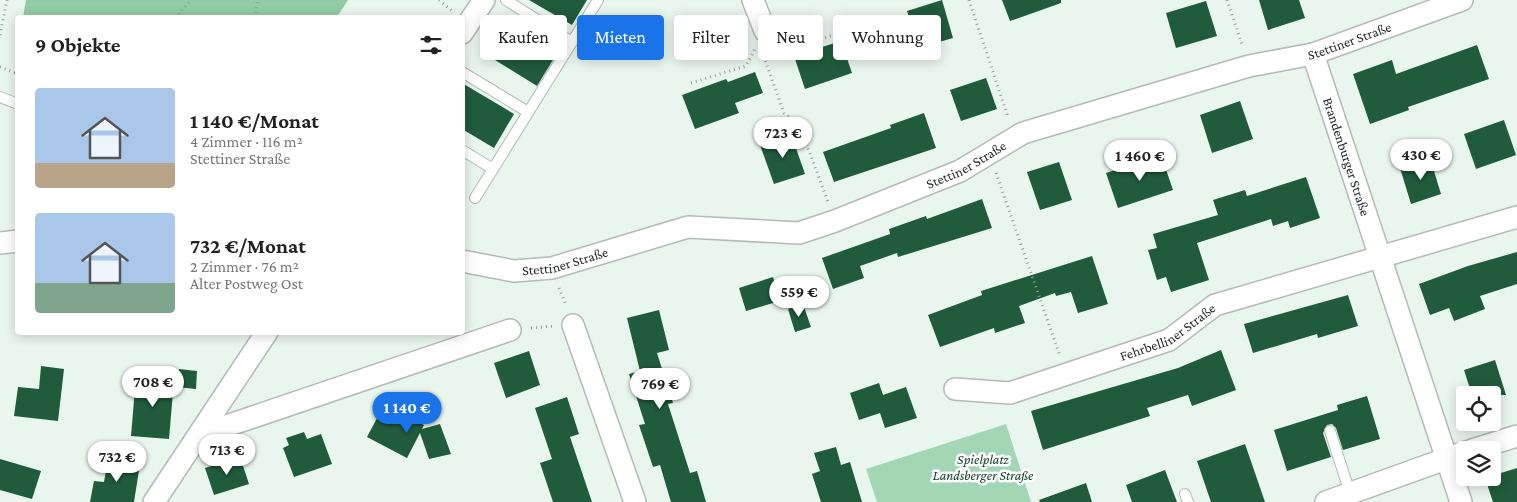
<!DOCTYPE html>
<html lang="de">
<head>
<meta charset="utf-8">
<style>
	body { margin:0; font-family:"Crimson Pro",serif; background:#f2f2f2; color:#222; height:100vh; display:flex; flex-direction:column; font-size:19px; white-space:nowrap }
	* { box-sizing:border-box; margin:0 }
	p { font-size:16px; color:#767676 }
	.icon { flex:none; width:28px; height:28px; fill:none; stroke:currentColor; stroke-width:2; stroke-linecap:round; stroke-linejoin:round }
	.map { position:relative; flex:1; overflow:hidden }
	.details { position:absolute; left:15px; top:15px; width:450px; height:320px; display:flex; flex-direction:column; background:#fff; border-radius:5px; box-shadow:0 2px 12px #0003 }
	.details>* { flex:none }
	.top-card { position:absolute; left:480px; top:15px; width:475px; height:45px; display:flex; gap:10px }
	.tools { position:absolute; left:1456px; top:386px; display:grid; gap:10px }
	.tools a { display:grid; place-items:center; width:45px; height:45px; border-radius:5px; background:#fff; box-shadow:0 2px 12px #0003; font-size:25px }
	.price { position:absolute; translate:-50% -42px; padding:0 11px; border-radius:18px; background:#fff; color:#222; font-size:16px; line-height:32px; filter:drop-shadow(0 1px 2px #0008) }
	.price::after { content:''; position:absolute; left:50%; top:30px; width:15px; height:11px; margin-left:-8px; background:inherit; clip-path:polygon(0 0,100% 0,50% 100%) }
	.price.on { background:#1a73e8; color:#fff }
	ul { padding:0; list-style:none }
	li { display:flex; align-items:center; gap:15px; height:125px; padding:0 20px }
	li span { display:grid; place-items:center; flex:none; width:140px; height:100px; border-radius:5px; color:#555 }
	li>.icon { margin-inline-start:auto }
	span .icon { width:60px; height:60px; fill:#fffc; stroke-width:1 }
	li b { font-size:21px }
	h2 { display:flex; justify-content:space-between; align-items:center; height:60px; padding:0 20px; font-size:21px }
	.pill { padding:0 18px; border-radius:5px; background:#fff; box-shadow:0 2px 12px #0003; font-size:18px; line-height:45px }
	.pill.on { background:#1a73e8; color:#fff }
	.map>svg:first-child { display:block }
	.green { fill:#a3d6b5 }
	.forest { fill:#90cca6 }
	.building { fill:#205b3b }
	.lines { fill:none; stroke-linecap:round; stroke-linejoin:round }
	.lane-casing { stroke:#b0bcb4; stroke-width:12 }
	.street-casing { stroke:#b0bcb4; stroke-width:24 }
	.path { stroke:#959e98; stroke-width:3; stroke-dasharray:1 4; stroke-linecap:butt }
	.lane { stroke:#fff; stroke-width:10 }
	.street { stroke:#fff; stroke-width:21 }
	.labels { text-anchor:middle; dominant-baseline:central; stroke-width:5; stroke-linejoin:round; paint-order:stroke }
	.street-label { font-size:14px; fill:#252a27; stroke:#fff }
	.park-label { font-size:14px; font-style:italic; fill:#0d3c24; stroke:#fff }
</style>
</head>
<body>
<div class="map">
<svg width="1517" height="502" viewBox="0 0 1517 502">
	<rect width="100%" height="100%" fill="#e9f6ed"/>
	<path class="green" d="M1006 424 1031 502H877L866 469Z"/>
	<path class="forest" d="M26 0H348L337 17H23Z"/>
	<g class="building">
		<path d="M529 0H587L572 25Z"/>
		<path d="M942 0 953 38 918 48 907 11Z"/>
		<path d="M1002 0H1061V3L1010 21Z"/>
		<path d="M1259 0H1299L1305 18 1268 30Z"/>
		<path d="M1206 1 1217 36 1176 48 1166 13Z"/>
		<path d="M707 15 718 44 686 56 676 27Z"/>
		<path d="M509 26 556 55 537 86 490 57Z"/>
		<path d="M841 41 852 73 805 89 794 56Z"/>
		<path d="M1477 45 1489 79 1408 107 1409 110 1370 124 1353 74 1392 60 1396 74Z"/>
		<path d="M755 72 763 93 735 103 739 113 695 129 682 95 726 79 728 82Z"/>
		<path d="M986 78 997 109 961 121 950 90Z"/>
		<path d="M462 83 514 114 494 148 462 129Z"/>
		<path d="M1240 101 1253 139 1212 153 1200 115Z"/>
		<path d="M924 113 936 148 834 182 823 152 891 128 890 125Z"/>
		<path d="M1504 120 1516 155 1476 169 1464 134Z"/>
		<path d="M791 134 805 174 774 184 760 145Z"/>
		<path d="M1161 155 1173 190 1118 208 1106 173Z"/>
		<path d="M1430 158 1441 194 1411 204 1400 168Z"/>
		<path d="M1059 162 1072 200 1040 210 1027 172Z"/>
		<path d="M1306 177 1320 218 1290 228 1288 221 1273 226 1271 219 1197 243 1209 280 1171 292 1166 277 1157 280 1148 250 1157 248 1153 234 1218 215 1213 200 1245 190 1247 196Z"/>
		<path d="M982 199 992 228 898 257 897 253 860 266 864 278 833 289 822 258 890 234 889 229 926 216 927 219Z"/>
		<path d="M1517 252V284L1480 296 1485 309 1454 321 1449 308 1430 315 1419 284 1468 266Z"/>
		<path d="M1092 256 1108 304 1078 313 1071 292 1056 296 1055 293 1019 306 1025 323 995 333 994 328 940 347 928 315 982 295 981 291Z"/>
		<path d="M773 277 780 301 746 311 739 288Z"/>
		<path d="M1348 295 1358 326 1318 338 1317 334 1253 353 1244 324Z"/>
		<path d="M803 304 811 327 795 332 788 309Z"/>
		<path d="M659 310 669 350 657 353 673 403 668 404 690 473 697 471 706 502H671L660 465 653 467 639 425 645 424 629 374 640 371 627 318Z"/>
		<path d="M1221 350 1236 390 1192 406 1188 395 1147 408 1150 416 1043 450 1031 411 1178 368Z"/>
		<path d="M529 351 540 385 506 398 494 363Z"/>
		<path d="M1495 360 1506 395H1472L1464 370Z"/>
		<path d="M41 366 64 369 58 421 14 416 18 387 39 389Z"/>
		<path d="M179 369 197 371 196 389 177 387Z"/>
		<path d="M136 377 174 380 169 439 131 436Z"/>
		<path d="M879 383 883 395 906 387 917 418 885 428 880 413 859 420 850 393Z"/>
		<path d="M1367 396 1380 439 1343 450 1336 428 1332 424 1327 425 1323 433 1331 457 1287 471 1274 430 1338 410 1337 405Z"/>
		<path d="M567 397 579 434 570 437 592 502H553L540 463 552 459 535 408Z"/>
		<path d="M384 405 424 425 422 429 440 424 451 454 429 459 420 433 407 458 367 437Z"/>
		<path d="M304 432 307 439 321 434 332 464 294 477 283 448 289 445 286 438Z"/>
		<path d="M1245 444 1265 502H1211L1197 461Z"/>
		<path d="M836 447 841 465 850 462 862 502H821L812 474 820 471 814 453Z"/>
		<path d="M240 457 249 484 214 495 205 468Z"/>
		<path d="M0 459 41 471 32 499 0 490Z"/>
		<path d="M108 459 140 464 134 502H90L94 481 104 482Z"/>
		<path d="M1517 468V502H1493L1485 478Z"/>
		<path d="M1165 470 1177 502H1132L1126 485Z"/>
		<path d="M1086 483 1092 502H1040L1039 500Z"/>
	</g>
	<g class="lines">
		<defs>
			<g id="lane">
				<path d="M506 0 572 42"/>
				<path d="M462 72 528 112"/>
				<path d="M0 97 18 104"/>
				<path d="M462 150 493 169"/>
				<path d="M475 198 598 0"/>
				<path d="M1330 431 1350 493"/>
				<path d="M1185 494 1188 502"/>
			</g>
			<g id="street">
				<path d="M753 0 765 31"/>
				<path d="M462 33 484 0"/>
				<path id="s1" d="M1313 54 1461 502"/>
				<path d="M0 243 18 241"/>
				<path id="s2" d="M462 261 514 271 552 268 688 227 799 233 835 221 960 171 1023 133 1249 66 1313 54 1462 0"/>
				<path d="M573 325 635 502"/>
				<path id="s3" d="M955 389 1010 393 1169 340 1215 305 1517 217"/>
				<path d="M200 435 510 330"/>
				<path d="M1472 450 1517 436"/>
				<path d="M154 502 267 332"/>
				<path d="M1326 502 1465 452"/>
			</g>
		</defs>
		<use href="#lane" class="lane-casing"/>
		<use href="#street" class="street-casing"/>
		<g class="path">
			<path d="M439 0 453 12"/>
			<path d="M969 0 1008 117"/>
			<path d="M1227 0 1243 47"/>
			<path d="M175 18 191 0"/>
			<path d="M255 18 258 0"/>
			<path d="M0 35 7 0"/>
			<path d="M783 41 793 47 831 36"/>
			<path d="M765 51V60L784 113 799 124 828 202"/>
			<path d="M0 67 18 74"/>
			<path d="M691 83 746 66 755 49"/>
			<path d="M996 173 1060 356"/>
			<path d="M559 288 566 305"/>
			<path d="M531 328 554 326"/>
		</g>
		<use href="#lane" class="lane"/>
		<use href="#street" class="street"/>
	</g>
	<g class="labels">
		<g class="street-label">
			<text stroke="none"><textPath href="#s2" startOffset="930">Stettiner Straße</textPath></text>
			<text stroke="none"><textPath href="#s1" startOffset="108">Brandenburger Straße</textPath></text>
			<text stroke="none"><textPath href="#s2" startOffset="525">Stettiner Straße</textPath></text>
			<text stroke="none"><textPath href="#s2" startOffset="105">Stettiner Straße</textPath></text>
			<text stroke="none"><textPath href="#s3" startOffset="225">Fehrbelliner Straße</textPath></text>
		</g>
		<g class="park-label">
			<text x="983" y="459">Spielplatz<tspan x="983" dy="16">Landsberger Straße</tspan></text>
		</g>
	</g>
</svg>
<div class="tools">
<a><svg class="icon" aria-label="locate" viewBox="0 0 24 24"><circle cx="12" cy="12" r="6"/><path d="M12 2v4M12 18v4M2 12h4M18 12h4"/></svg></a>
<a><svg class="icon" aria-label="layers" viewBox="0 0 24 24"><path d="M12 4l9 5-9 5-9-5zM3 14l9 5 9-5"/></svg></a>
</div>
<b class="price" style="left:783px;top:159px">723 €</b>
<b class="price" style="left:1421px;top:181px">430 €</b>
<b class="price" style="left:1140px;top:182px">1 460 €</b>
<b class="price" style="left:799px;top:318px">559 €</b>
<b class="price" style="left:153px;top:408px">708 €</b>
<b class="price" style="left:660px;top:410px">769 €</b>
<b class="price on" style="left:407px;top:434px">1 140 €</b>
<b class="price" style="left:227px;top:476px">713 €</b>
<b class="price" style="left:117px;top:483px">732 €</b>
<div class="top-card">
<a class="pill">Kaufen</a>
<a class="pill on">Mieten</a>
<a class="pill">Filter</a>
<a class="pill">Neu</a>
<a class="pill">Wohnung</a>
</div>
<section class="details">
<h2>9 Objekte<svg class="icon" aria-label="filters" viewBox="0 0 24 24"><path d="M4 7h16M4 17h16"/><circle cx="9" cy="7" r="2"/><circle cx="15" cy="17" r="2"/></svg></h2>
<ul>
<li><span style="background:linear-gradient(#a9c7e8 75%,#b9a48a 0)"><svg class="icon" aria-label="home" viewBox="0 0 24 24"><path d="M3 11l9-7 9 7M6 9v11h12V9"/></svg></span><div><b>1 140 €/Monat</b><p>4 Zimmer · 116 m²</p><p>Stettiner Straße</p></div></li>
<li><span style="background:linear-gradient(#a9c7e8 70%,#7fa58c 0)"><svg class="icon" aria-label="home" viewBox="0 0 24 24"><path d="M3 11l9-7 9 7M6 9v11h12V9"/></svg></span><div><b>732 €/Monat</b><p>2 Zimmer · 76 m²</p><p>Alter Postweg Ost</p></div></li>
</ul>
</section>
</div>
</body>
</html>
